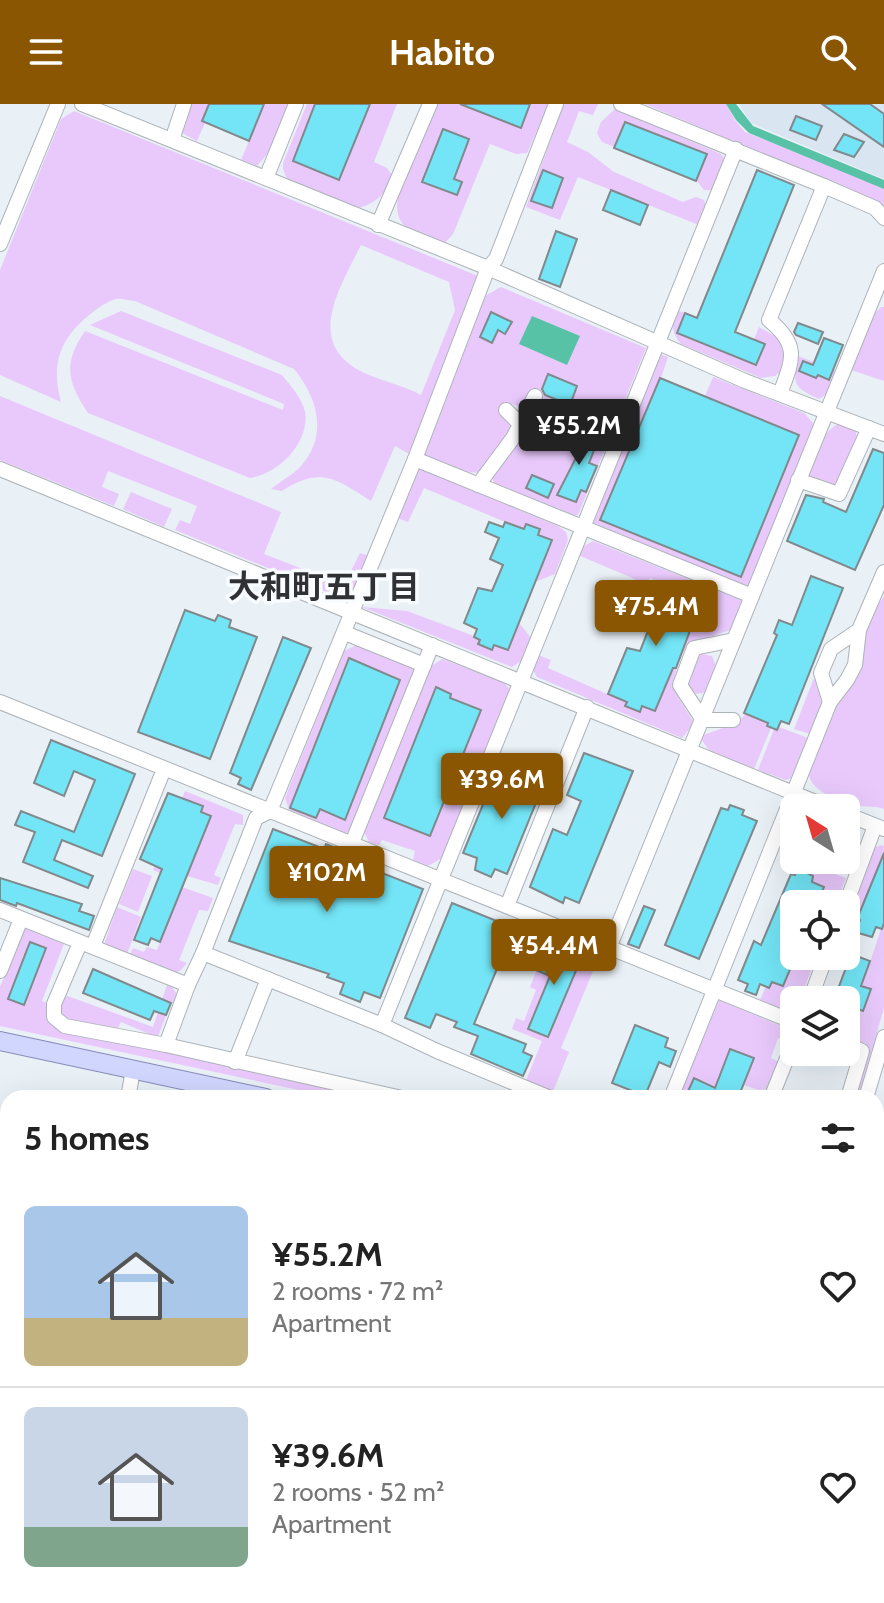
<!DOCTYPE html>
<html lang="en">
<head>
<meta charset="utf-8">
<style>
	body { margin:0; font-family:Cabin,"Noto Sans JP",sans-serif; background:#f2f2f2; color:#222; height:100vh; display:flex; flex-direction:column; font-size:30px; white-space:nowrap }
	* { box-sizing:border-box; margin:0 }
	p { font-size:26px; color:#767676 }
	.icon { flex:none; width:44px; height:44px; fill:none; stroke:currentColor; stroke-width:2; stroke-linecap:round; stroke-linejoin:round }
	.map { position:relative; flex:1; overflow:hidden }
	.sheet { position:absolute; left:0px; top:986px; width:884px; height:514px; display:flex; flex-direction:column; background:#fff; border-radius:24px 24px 0 0; box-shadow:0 8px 32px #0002 }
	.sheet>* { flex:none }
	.needle { width:52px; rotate:323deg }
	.tools { position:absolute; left:780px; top:690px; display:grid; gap:16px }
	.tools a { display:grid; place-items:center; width:80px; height:80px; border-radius:12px; background:#fff; box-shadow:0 8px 32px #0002; font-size:40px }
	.price { position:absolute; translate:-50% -68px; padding:0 18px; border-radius:8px; background:#8a5601; color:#fff; font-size:26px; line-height:52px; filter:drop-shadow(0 2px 4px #0008) }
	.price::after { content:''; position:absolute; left:50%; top:48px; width:24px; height:18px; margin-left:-12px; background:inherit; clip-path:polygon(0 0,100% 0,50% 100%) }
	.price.on { background:#222; color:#fff }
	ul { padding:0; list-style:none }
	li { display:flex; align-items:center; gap:24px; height:200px; padding:0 24px }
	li+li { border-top:2px solid #e0e0e0 }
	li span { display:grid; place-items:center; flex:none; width:224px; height:160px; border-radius:12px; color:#555 }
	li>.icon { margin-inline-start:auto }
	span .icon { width:96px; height:96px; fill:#fffc; stroke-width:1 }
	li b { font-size:34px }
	h2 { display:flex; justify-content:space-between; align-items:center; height:96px; padding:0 24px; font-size:34px }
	header { display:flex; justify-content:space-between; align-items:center; height:104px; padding:0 24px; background:#8a5601; color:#fff; font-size:36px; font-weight:700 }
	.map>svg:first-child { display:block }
	.built { fill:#d9e6f2 }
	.green { fill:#e9c9fc; fill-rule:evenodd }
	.water { fill:#58c2a6 }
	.building { fill:#73e5f6; stroke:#80898b; stroke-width:2 }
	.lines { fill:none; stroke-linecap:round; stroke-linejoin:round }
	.minor-casing { stroke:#adb3b9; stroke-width:16 }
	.major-casing { stroke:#848bb7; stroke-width:20 }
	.minor { stroke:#fff; stroke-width:14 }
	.major { stroke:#d1d6fe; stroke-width:18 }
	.labels { text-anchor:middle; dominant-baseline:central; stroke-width:7; stroke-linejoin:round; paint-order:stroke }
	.neighbourhood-label { font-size:32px; font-weight:bold; fill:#2f3134; stroke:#f9fcff }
</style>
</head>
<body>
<header><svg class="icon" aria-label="menu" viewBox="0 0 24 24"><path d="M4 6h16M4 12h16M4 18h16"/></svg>Habito<svg class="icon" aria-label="search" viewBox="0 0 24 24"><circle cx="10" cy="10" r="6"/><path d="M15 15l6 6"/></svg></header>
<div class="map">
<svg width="884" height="1499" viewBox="0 0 884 1499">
	<rect width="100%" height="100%" fill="#e9f0f6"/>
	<path class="built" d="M739 0H884V75L751 19Z"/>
	<g class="green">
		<path d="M190 0H288L268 49 257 62 241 56 249 37 205 19 197 37 182 29Z"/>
		<path d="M307 0H397L374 58 387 64 392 71C388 89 375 100 358 104L287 75 283 65V59Z"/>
		<path d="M436 0H549L527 49 516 50 490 40 453 130 444 140C418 130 392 127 398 93Z"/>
		<path d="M564 0H598L593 11 579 7 567 38 588 48 614 68 683 98 696 93 704 96 706 102 699 121 578 73 560 116 526 103Z"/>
		<path d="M645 0H726L735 16 745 28 884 83V105L881 100Z"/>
		<path d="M615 5 721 50 725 57 713 86H704L696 76 602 38 597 29 601 18Z"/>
		<path d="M74 7 478 172 409 350 395 342 371 397C336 375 321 362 282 387L271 385C281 377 294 370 301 362 329 330 317 293 294 265L135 197C130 197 121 194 116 195 107 197 95 206 88 212 59 236 51 262 61 298L0 271V166L61 15ZM361 141 449 178 455 206 421 291C404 282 386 278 369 271 302 243 338 187 361 141Z"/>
		<path d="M501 183 646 244 578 411H571L495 380 491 372 517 337 526 334 539 340 528 319 530 290 521 303 506 298 500 310 510 319 509 331 481 369 465 368 423 351 483 193Z"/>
		<path d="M881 203H884V277L851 266 875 209Z"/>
		<path d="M677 206 754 236 759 223 783 237 789 247 783 266 775 272 761 274 681 240C671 228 671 220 677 206Z"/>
		<path d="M121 207 282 271C290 281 302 294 305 308 310 339 278 370 250 374L88 309C67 278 63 259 85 227L283 306 284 300 90 221Z"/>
		<path d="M659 250 668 253 661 274 705 292 713 273 804 309 814 320 748 483 594 419 593 416Z"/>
		<path d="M798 252 838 267C833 279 830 290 819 295 792 283 793 279 798 252Z"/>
		<path d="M0 292 281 408 264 450 344 481 360 449 369 452 351 498 175 426 180 416 190 420 197 402 108 367 102 383 119 390 114 402 0 356Z"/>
		<path d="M838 320 855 325 858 336 837 384 809 372C809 353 822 329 838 320Z"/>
		<path d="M418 364 558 422 566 428 568 436 555 470 535 478 519 519 532 535 521 557 512 563 362 503 407 507 474 532 517 423 424 384 408 418 397 414Z"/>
		<path d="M131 388 172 405 164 423 123 405Z"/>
		<path d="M593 437 743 497 731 526C686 541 685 533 672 583L694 619 682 634 537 573 532 564 538 551 551 556 548 564 607 590 621 593 666 483 651 474 644 479 578 451 580 444Z"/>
		<path d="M884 492V705C874 701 863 704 852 700 837 696 809 686 809 669L862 542 872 511Z"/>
		<path d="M774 538 782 541 755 613 768 619 767 622 771 624 754 665 709 646 701 635 703 631 735 620 744 612Z"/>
		<path d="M359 540 417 563 350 728 345 729 289 706 285 694 344 547Z"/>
		<path d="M702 550 712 552 716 562 706 588 697 590 689 585 686 576 697 552Z"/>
		<path d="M442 555 503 578 509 584V589L442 754 428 762 413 756 415 747 382 736 379 741 369 738 364 728 430 563Z"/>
		<path d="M814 574 822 599 810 630 794 625Z"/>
		<path d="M779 623 808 634 791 674 786 676 758 666 774 625 777 626Z"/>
		<path d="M185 687 243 711V721L235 720 214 771 221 774 218 781 187 772 211 712 201 708 203 702 189 697 160 769 153 766Z"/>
		<path d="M881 741 884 742V904L858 994H853L867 943 866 940 846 932V930L881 825 857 815 861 804 854 794 874 744Z"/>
		<path d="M813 762 846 774 836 800H817L824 783 812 778 813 772 810 770Z"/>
		<path d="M133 765 152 772 138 808 119 800Z"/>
		<path d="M182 783 213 794 208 807 199 806 179 856 187 859 181 866 175 869 130 851 133 844 144 848 147 843 157 846Z"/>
		<path d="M117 803 141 813 127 850 107 842 105 838Z"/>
		<path d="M25 824 64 840 42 897 50 900 51 914 385 994H336L0 922V883Z"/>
		<path d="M559 831 601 848 561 944 569 948 552 990 525 979 542 937 512 925 516 914 524 917 536 886 530 883 546 842Z"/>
		<path d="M796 852H816L800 896H794V906L786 907 760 896 766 882 772 878 783 882Z"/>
		<path d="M167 881 172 883 178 892 175 900 171 898 159 930 156 933 121 918 116 928 61 915 58 899 62 890 153 923Z"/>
		<path d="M719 896 788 925 787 937 778 934 771 954 779 958 769 985 759 986 743 981 740 991 750 994H678Z"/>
	</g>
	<g class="water">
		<path d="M726 0H736L753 22 884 76V85L749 29 736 16Z"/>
		<path d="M532 212 580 232 567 261 519 240Z"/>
	</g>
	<g class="building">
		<path d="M209 0H264L249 37 202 17Z"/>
		<path d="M315 0H370L339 76 293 57Z"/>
		<path d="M460 0H530L521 24Z"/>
		<path d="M822 0H870L884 10V43Z"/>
		<path d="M796 12 822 22 816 36 790 26Z"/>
		<path d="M625 18 707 50 696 77 614 44Z"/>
		<path d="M443 25 469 35 454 75 462 78 457 91 422 78Z"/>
		<path d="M844 30 864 38 854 53 834 46Z"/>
		<path d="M543 66 563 74 552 104 531 97Z"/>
		<path d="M757 66 794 81 735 228 765 240 756 261 677 229 685 209 697 214Z"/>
		<path d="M611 86 648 101 640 121 603 106Z"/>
		<path d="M556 127 577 135 560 183 539 175Z"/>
		<path d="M491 208 512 218 505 230 498 226 492 239 480 233Z"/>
		<path d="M798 219 823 228 818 240 796 231 794 228Z"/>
		<path d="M824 234 843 241 829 276 818 271 816 274 799 267 803 257 813 261Z"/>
		<path d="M548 270 577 282 570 301 545 291 542 285Z"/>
		<path d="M660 274 799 331 741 473 600 416Z"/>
		<path d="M568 326 597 339 589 359 597 362 586 388 581 386 576 398 557 391 580 346 562 338Z"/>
		<path d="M873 345 884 349V401L855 466 787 437 806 391 824 395 823 398 846 408Z"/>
		<path d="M532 371 554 380 548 394 526 384Z"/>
		<path d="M489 418 503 423 505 418 524 425 526 420 540 425 538 431 552 436 508 546 494 541 492 546 478 540 480 536 474 533 477 525 464 519 478 484 492 487 503 461 490 455 499 434 485 428Z"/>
		<path d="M811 472 843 484 789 620 781 617 777 626 767 622 768 619 744 609 777 531 774 529 779 516 792 521Z"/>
		<path d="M654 478 672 485 675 480 688 485 686 491 701 497 676 564H673L655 607 642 602 640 608 625 602 627 598 608 590 627 544 640 547 651 519 639 514Z"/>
		<path d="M185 506 215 517 218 511 231 516 229 523 257 533 210 655 138 628Z"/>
		<path d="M283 533 311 544 251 686 238 680 241 674 230 669Z"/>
		<path d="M349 554 400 576 345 716 320 705 316 714 290 704Z"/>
		<path d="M436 583 451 590 450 594 481 606 430 732 384 714Z"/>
		<path d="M51 636 135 670 102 752 62 736 54 756 93 772 88 784 23 758 35 728 15 721 21 707 74 728 95 676 74 667 64 692 34 679Z"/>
		<path d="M584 649 633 667 579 799 565 793 563 799 530 783 553 725 567 731 581 697 567 691Z"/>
		<path d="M500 659 532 672 529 679 542 684 507 770 495 765 491 773 475 766 477 754 463 749Z"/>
		<path d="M168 689 203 702 201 708 211 712 160 838 151 834 148 841 134 836 162 765 140 755Z"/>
		<path d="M730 701 744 706 742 711 757 717 699 855 665 841 721 704 728 706Z"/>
		<path d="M273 725 324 745 326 740 366 756 364 762 423 785 380 894 364 888 360 898 340 890 344 879 327 873 329 870 229 837Z"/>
		<path d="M884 749V819L882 825 876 823 872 833 855 828 860 816 857 815Z"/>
		<path d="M798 764 813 772 812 778 824 783 817 800H794V856L783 882 772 878 769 884 760 880 756 891 745 887 748 880 738 876 754 837 761 841 791 770 795 771Z"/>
		<path d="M0 774 82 800 79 807 94 812 89 826 17 799 16 802 0 796Z"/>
		<path d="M452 799 514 824 474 920 526 940 523 948 532 952 523 972 471 950 478 932 454 923 457 918 436 910 430 924 405 914Z"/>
		<path d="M644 802 655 806 639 844 628 840Z"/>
		<path d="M30 838 46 844 24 901 8 895Z"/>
		<path d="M563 842 583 850 548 933 528 925 550 872 536 866 545 846 559 852Z"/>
		<path d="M851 850 870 857 861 882 871 885 863 907 846 901 848 896H834Z"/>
		<path d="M93 865 171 899 166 911 154 907 150 916 83 889Z"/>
		<path d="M635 921 668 934 665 943 676 947 670 963 659 958 645 992 612 979Z"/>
		<path d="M730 945 754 954 738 994H685L694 974 715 984Z"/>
	</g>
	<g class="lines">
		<defs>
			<g id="minor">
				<path d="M82 0 488 164 745 277 884 330"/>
				<path d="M621 0 824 82 875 104 884 114"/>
				<path d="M172 36 184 0"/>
				<path d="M266 74 296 0"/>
				<path d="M378 121 430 0"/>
				<path d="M0 140 58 0"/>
				<path d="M780 290C792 257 801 242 769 216L824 82"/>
				<path d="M506 306 521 321 541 335"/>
				<path d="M415 355 752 492"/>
				<path d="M0 365 830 704"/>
				<path d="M798 376 839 390 869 324"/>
				<path d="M478 381 513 334 535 292"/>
				<path d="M345 529 424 561"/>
				<path d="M0 598 794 918"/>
				<path d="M830 598 821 569 831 545 859 526"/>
				<path d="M733 616H703L680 581 694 544 734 536"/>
				<path d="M846 710 884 725"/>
				<path d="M352 739 432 541"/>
				<path d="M846 800 875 722"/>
				<path d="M507 802 587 603"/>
				<path d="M0 806 188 881 203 849 382 921 437 947 550 994"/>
				<path d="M80 839 54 900V913L65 922 166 941 188 881"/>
				<path d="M93 842 164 665"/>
				<path d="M609 844 884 167"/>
				<path d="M203 849 256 714 270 707 415 355 488 164 496 155 556 0"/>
				<path d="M0 867 21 815"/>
				<path d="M810 896 826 852"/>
				<path d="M382 921 736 45"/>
				<path d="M846 940 862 947 848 994"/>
				<path d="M166 941 402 994"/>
				<path d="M235 958 268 875"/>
				<path d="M128 994 133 966"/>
				<path d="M671 994 830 598 847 576 855 561 859 526 884 468"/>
				<path d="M771 994 794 937"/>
				<path d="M866 994 884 933"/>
				<path d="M0 1062 8 1063"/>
				<path d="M0 1220 8 1223"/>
				<path d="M876 1253 884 1254"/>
				<path d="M0 1358 8 1364"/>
				<path d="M876 1364 884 1366"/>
				<path d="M0 1434 8 1428"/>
				<path d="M167 1492 170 1499"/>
				<path d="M357 1492 361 1499"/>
				<path d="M627 1492 640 1499"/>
				<path d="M870 1492V1499"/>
				<path d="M40 1499 56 1492"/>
				<path d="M437 1499 441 1492"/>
				<path d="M803 1499 829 1492"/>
			</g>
			<g id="major">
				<path d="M0 937 266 994"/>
				<path d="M876 1125 884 1126"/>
			</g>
		</defs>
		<use href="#minor" class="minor-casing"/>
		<use href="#major" class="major-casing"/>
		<use href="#minor" class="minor"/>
		<use href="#major" class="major"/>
	</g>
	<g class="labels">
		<g class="neighbourhood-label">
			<text x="324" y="482">大和町五丁目</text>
		</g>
	</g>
</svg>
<div class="tools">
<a><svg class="needle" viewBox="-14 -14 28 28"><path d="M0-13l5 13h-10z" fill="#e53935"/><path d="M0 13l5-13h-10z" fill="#767676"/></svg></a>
<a><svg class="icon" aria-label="locate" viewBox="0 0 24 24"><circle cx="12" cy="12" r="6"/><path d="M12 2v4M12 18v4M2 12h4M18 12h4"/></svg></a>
<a><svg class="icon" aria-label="layers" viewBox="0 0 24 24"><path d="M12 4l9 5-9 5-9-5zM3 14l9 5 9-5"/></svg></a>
</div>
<b class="price on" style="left:579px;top:363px">¥55.2M</b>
<b class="price" style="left:656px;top:544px">¥75.4M</b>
<b class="price" style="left:502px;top:717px">¥39.6M</b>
<b class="price" style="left:327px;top:810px">¥102M</b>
<b class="price" style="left:554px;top:883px">¥54.4M</b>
<section class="sheet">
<h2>5 homes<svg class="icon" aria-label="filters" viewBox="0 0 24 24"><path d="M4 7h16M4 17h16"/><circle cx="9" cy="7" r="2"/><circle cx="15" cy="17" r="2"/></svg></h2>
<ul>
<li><span style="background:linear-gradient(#a9c7e8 70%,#c2b280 0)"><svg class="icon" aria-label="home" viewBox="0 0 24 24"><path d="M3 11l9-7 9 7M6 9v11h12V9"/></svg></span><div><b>¥55.2M</b><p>2 rooms · 72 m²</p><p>Apartment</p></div><svg class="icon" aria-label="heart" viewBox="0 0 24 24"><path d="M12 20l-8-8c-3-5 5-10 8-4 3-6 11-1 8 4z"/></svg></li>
<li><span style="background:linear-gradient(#c9d6e8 75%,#7fa58c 0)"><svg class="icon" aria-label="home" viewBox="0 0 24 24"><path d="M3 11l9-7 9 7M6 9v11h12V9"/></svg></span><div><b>¥39.6M</b><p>2 rooms · 52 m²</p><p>Apartment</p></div><svg class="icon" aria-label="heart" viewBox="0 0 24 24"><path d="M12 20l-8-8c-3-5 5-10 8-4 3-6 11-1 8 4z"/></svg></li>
</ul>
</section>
</div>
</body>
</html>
